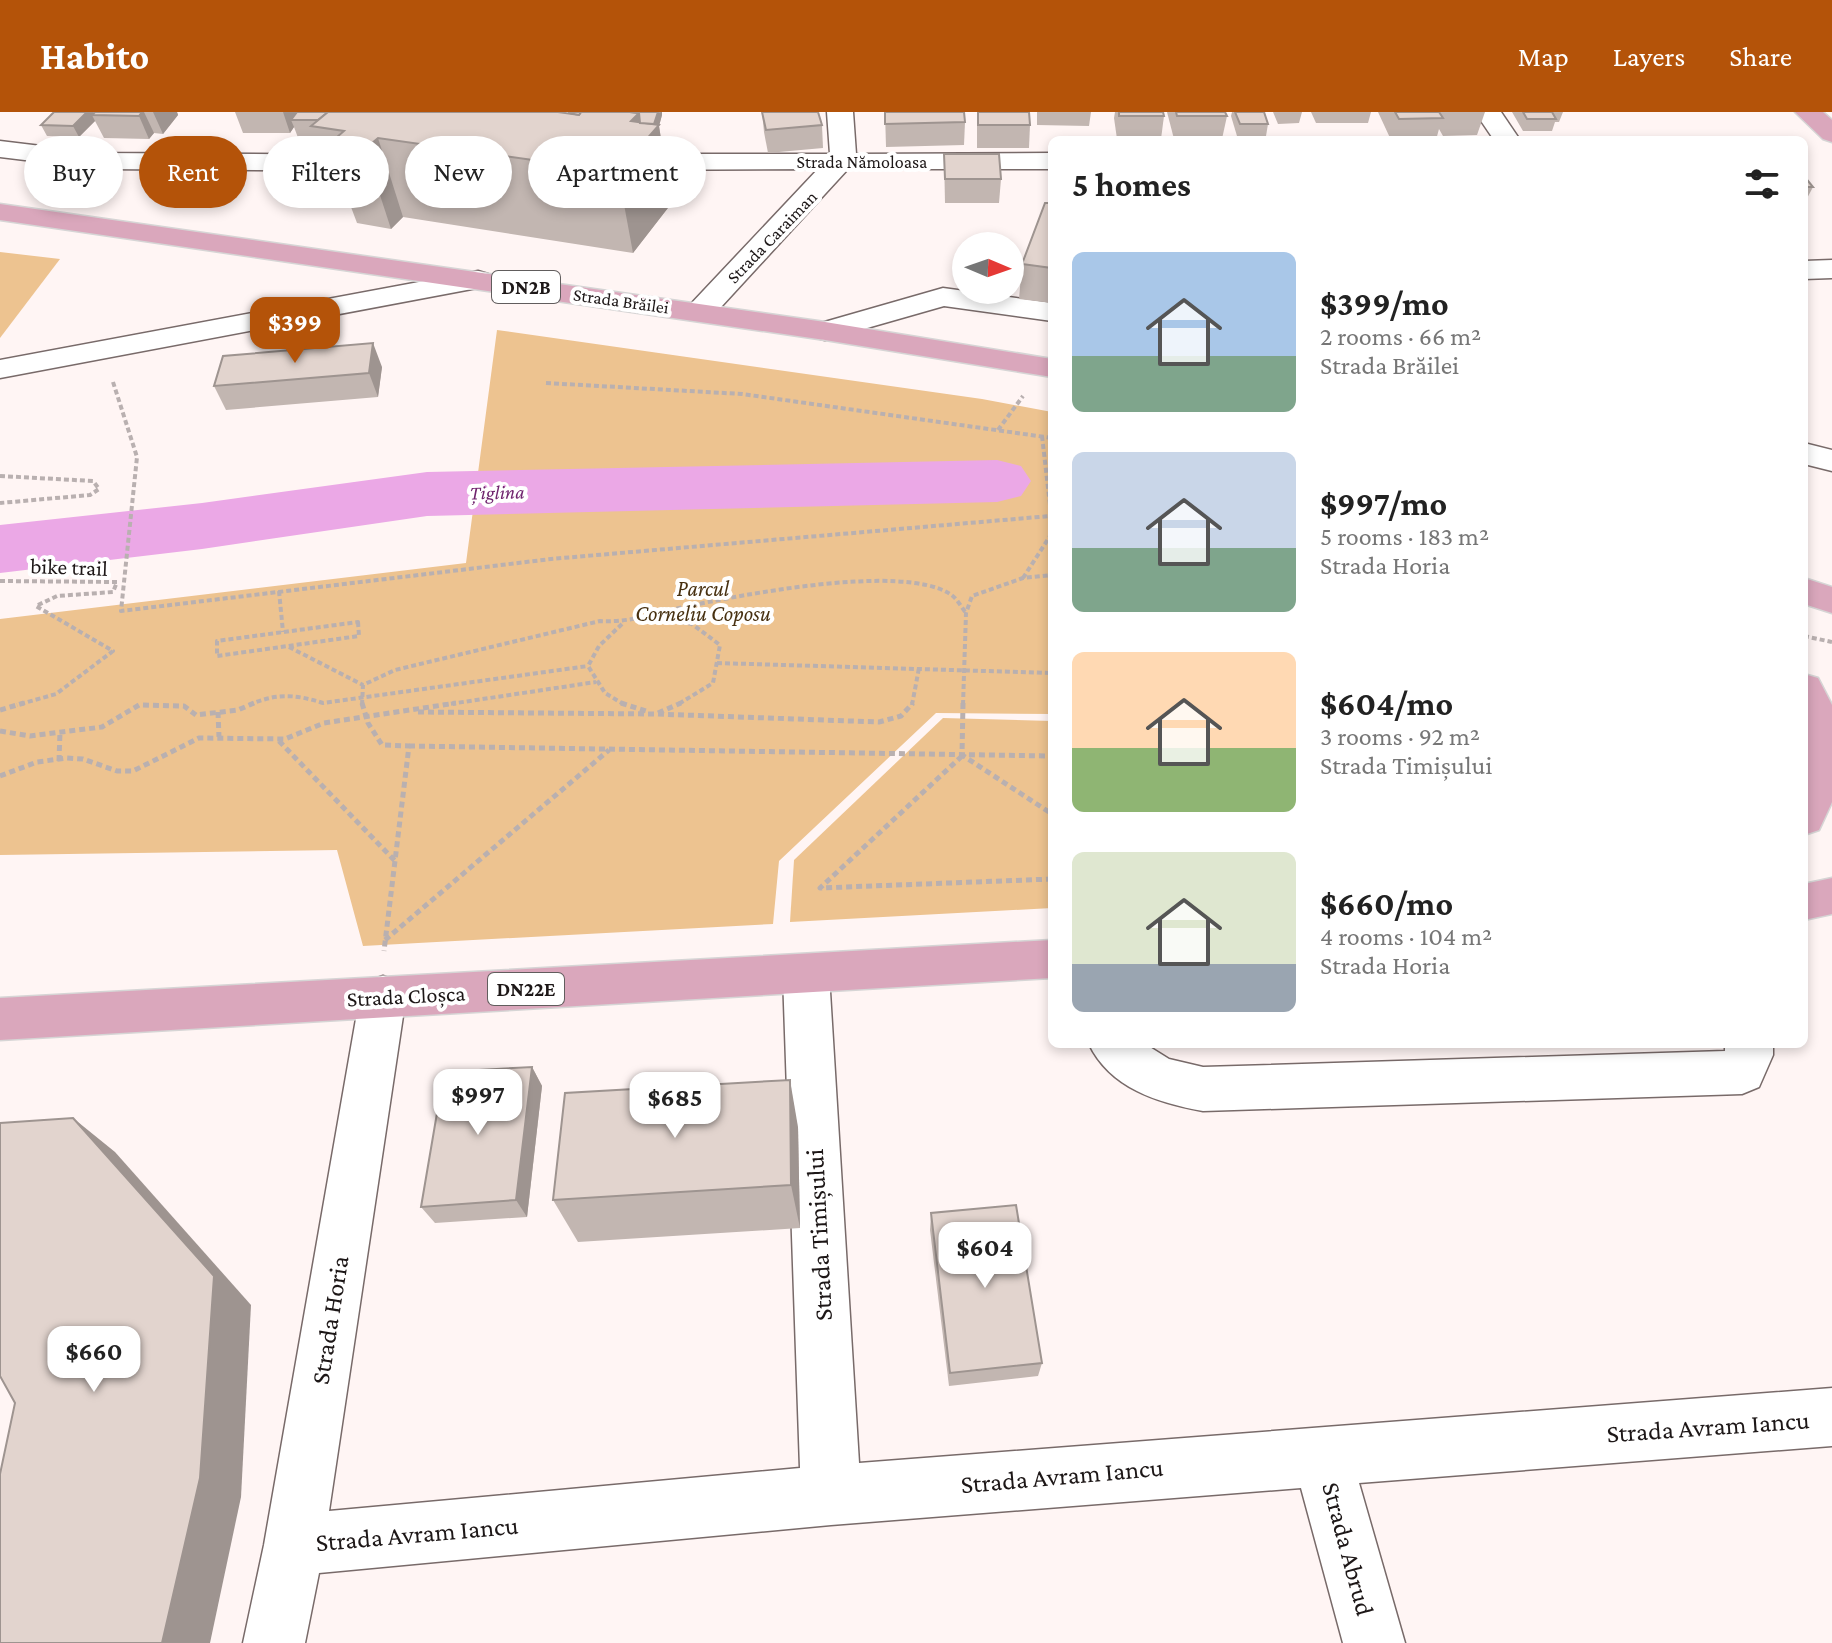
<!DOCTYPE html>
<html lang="en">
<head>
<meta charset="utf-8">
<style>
	body { margin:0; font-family:"Crimson Pro",serif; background:#f6f6f6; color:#222; height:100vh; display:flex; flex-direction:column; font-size:30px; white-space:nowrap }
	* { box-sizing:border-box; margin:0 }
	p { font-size:26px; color:#767676 }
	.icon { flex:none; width:44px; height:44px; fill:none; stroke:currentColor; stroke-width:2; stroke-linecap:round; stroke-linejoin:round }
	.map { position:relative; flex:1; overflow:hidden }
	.drawer { position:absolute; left:1048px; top:24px; width:760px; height:912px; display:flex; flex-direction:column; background:#fff; border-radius:12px; box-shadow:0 4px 12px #0003 }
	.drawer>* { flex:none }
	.guide { position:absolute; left:24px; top:24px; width:760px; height:72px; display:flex; gap:16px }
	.needle { width:52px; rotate:92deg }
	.fabs { position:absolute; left:952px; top:120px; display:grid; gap:16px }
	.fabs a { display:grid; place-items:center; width:72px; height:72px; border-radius:50%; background:#fff; box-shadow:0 4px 12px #0003; font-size:40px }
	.price { position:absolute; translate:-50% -68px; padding:0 18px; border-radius:16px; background:#fff; color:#222; font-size:26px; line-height:52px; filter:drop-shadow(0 2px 4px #0008) }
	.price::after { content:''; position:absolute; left:50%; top:48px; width:24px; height:18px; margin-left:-12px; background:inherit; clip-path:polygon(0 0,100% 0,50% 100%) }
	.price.selected { background:#b45309; color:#fff }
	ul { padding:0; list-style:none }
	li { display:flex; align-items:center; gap:24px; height:200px; padding:0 24px }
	li span { display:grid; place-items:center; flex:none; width:224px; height:160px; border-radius:12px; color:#555 }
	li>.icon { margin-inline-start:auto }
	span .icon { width:96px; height:96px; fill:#fffc; stroke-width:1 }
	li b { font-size:34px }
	h2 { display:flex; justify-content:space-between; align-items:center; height:96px; padding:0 24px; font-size:34px }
	.pill { padding:0 28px; border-radius:36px; background:#fff; box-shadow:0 4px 12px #0003; font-size:28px; line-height:72px }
	.pill.selected { background:#b45309; color:#fff }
	header { display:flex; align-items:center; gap:48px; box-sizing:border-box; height:112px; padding:0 40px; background:#b45309; color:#fff }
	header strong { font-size:38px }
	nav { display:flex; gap:44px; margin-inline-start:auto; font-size:28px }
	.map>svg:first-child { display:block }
	.green { fill:#edc390 }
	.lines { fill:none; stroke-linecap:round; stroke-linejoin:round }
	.river { fill:#eba8e6; fill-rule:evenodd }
	.minor-casing { stroke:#786a69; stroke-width:3 }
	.major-casing { stroke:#d6d5d5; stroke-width:3 }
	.path-far1 { stroke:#b9b0b0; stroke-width:4; stroke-dasharray:5 3; stroke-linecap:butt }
	.path { stroke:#b9b0b0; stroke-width:5; stroke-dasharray:6 4; stroke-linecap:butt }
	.minor { fill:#fff; fill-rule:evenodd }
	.major { fill:#daa7bc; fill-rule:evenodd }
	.wall { fill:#c2b6b1 }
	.shaded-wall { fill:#9e9490 }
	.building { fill:#e2d4ce; stroke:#9e9490; stroke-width:2 }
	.labels { text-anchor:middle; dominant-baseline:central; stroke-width:8; stroke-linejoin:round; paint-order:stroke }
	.far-street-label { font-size:18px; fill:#1d1717; stroke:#fff }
	.shield { fill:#fff; stroke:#615d5d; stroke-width:2 }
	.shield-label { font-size:20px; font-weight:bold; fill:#1d1717 }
	.far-water-label { font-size:20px; font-style:italic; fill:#70246e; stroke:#fff }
	.street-label { font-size:22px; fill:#1d1717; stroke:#fff }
	.park-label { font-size:22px; font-style:italic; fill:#473010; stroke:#fff }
	.near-street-label { font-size:26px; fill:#1d1717; stroke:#fff }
</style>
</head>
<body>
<header>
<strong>Habito</strong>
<nav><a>Map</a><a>Layers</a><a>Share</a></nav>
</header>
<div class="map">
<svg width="1832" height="1531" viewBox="0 0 1832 1531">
	<rect width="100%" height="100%" fill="#fff5f4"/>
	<g class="green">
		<path d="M0 140 60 147 0 226Z"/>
		<path d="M497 218 982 287 1052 300V602L936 601 779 749 773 812 363 834 337 738 0 743V507L466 451Z"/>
		<path d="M943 606 1052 609V796L790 810 794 748Z"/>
	</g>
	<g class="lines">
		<path class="river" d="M997 348 1021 354 1031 369 1021 384 997 390 427 404 202 437 0 461V413L202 391 427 360Z"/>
		<defs>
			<g id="minor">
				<path d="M827 0H853L856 42 1052 41V57H848L710 207H688L684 201 688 195 818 57 606 58 593 50 606 42H830Z"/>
				<path d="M1475 0H1501L1520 28H1494Z"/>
				<path d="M0 29 99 41 386 43 395 45 399 51 395 57 386 59 99 57 0 45Z"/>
				<path d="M1832 148V166L1804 167V149Z"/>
				<path d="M478 159 488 162 493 168 488 174 0 266V248Z"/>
				<path d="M943 176 1052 191V209L944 194 825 228 814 225 810 219 814 213Z"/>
				<path d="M1804 331 1832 338V359L1804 352Z"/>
				<path d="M806 843 822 849 829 863 859 1351 1832 1276V1334L1359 1371 1405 1531H1343L1301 1376 831 1413 319 1461 305 1531H243L264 1433 360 884 366 870 383 864 400 870 406 884 329 1399 800 1356 783 863 790 849Z"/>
				<path d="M1089 932H1145L1169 947 1203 955 1725 939V932H1773V943L1759 975 1742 982 1203 999C1158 991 1110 976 1089 932Z"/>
			</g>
			<g id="major">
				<path d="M1795 0H1823L1832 8V30L1823 27Z"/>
				<path d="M0 92 825 210 1052 247V265L825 228 0 108Z"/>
				<path d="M1804 466 1832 475V501L1804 492Z"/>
				<path d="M1804 562 1818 566 1832 593V690L1819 718 1804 723Z"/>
				<path d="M1832 766V802L1804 808V772Z"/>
				<path d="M1052 828V866L0 928V886Z"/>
			</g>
		</defs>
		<use href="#minor" class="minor-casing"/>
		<use href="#major" class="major-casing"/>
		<g class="path-far1">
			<path d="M113 270 137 345 121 499 551 447 1050 404"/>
			<path d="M546 271 742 282 1052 326"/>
			<path d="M998 318 1023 284"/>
			<path d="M1042 324 1052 410"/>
			<path d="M0 364 93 369 99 377 90 383 0 391"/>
			<path d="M1023 466 1052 421"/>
			<path d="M0 469 117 470 113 480 57 484 36 494 113 539 56 582 17 593"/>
			<path d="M279 479 283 520"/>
			<path d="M657 505 692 512 720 533 713 571 677 593"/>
			<path d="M358 510 359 524 217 544V529Z"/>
			<path d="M622 512 599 534 588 554 605 581 625 593"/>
			<path d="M1804 524 1832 530"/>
			<path d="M289 535 363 573"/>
			<path d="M717 551 1052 561"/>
			<path d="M249 593C277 581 294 582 323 591L588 554"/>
			<path d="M362 593 363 573 395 558 600 509C630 511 655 501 684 495 741 483 902 451 950 482 957 486 961 495 966 501"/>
			<path d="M443 593 596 570"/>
			<path d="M912 593 919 556"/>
			<path d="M963 593 966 501 972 484 1023 466 1052 463"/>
		</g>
		<g class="path">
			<path d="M362 591 368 611 382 633 409 634 384 839"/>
			<path d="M621 591 649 600"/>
			<path d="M963 591 962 643 1052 702"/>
			<path d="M0 598 24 591"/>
			<path d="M218 600 219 625"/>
			<path d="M418 600 656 602 879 610 901 604 913 591"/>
			<path d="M658 601 681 591"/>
			<path d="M0 619 30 624 102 615 139 593 184 594 196 603 238 598 254 591"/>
			<path d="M279 629 397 751"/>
			<path d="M409 634 1052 644"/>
			<path d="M962 644 820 776 1052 767"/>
			<path d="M59 649 60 620"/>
			<path d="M0 664 37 650 67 646 83 647 117 659H133L199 626 285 627 324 611 456 591"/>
			<path d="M385 828 609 638"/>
		</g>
		<use href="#minor" class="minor"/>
		<use href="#major" class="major"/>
	</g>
	<g class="wall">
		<path d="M54 0H177L178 3 163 22 154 21 149 27 104 26 95 9 79 25 47 24 41 13Z"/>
		<path d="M235 0H558L569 1 662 3 659 14 671 92 633 141 403 105 391 117 357 111 351 95 339 93 317 31H300L294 15 290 21H243Z"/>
		<path d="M762 0 822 13 823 36 768 41 764 20Z"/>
		<path d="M885 0 965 10 964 33 886 35Z"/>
		<path d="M977 0H1029L1030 13 1029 36H977Z"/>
		<path d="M1037 0H1091L1089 14 1037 13Z"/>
		<path d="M1115 0H1163L1164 4 1161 27H1117L1114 6Z"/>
		<path d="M1167 0H1225L1227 4 1222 27H1174Z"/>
		<path d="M1232 0H1264L1268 12 1266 24H1237L1231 4Z"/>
		<path d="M1273 0H1302L1299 11 1278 12Z"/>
		<path d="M1311 0H1371L1368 11H1316Z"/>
		<path d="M1378 0H1485L1477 23 1443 24 1439 17 1436 28H1391Z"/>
		<path d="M1512 0H1563L1559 10H1555L1552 19H1523Z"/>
		<path d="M944 42 1001 67 999 91H945Z"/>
		<path d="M1804 64 1813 75 1804 92Z"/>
		<path d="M1052 91V191L1019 187 1022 152Z"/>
		<path d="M382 255 378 285 226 298 214 274Z"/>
		<path d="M532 955 542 974 527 1105 435 1111 421 1095Z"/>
		<path d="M798 1015 800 1116 578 1130 553 1088Z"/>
		<path d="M931 1101 1042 1251 1038 1264 949 1274 930 1118Z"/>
	</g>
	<g class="shaded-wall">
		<path d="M87 0H93L94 3H92L95 9 79 25 73 14Z"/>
		<path d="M142 0H144L154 21 149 27 139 4Z"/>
		<path d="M153 0H177L178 3 163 22Z"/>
		<path d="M283 0H303L291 8 294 15 290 21Z"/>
		<path d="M662 0V3L659 14 671 92 633 141 618 60 631 9 639 1Z"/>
		<path d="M378 26 403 105 391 117 365 37Z"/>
		<path d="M373 231 382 255 378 285 369 261Z"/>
		<path d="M532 955 542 974 527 1105 516 1088Z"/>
		<path d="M790 968 798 1015 800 1116 791 1073Z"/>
		<path d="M73 1006 115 1040 251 1193 241 1385 210 1531H162Z"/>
	</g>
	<g class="building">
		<path d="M54 0H87L73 14 41 13Z"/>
		<path d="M95 0H142L139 4 92 3Z"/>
		<path d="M297 0H328L318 8H291Z"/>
		<path d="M328 0H558L579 3 581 0H630L639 1 631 9 659 13 618 60 378 26 365 37 329 32 344 19 311 14Z"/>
		<path d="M569 0H581L579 3 569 1Z"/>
		<path d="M630 0H658L654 12 640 11 639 1Z"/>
		<path d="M762 0H818L822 13 766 18Z"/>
		<path d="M885 0H964L965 10 885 12Z"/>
		<path d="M978 0H1029L1030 13H978Z"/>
		<path d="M1119 0H1163L1164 4H1119Z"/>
		<path d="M1176 0H1225L1227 4H1177Z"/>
		<path d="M1235 0H1264L1268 12H1240Z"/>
		<path d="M1395 0H1439L1443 6 1399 7Z"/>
		<path d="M1523 0H1552L1556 7H1527Z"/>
		<path d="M944 42H999L1001 67H945Z"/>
		<path d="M1804 64 1813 75H1804Z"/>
		<path d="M1045 91H1052V156L1022 152Z"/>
		<path d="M373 231 369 261 214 274 223 244Z"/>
		<path d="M532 955 516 1088 421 1095 444 960Z"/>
		<path d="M790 968 791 1073 553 1088 565 981Z"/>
		<path d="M73 1006 214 1164 200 1366 162 1531H0V1362L15 1291 0 1264V1011Z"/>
		<path d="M1016 1093 1042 1251 950 1261 931 1101Z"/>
	</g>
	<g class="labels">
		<g class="far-street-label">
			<text x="862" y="50">Strada Nămoloasa</text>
			<text transform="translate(772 125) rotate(-46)">Strada Caraiman</text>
			<text transform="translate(621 189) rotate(8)">Strada Brăilei</text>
		</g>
		<g class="shield">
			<rect x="492" y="159" width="68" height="32" rx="6"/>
			<rect x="488" y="861" width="76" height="32" rx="6"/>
		</g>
		<g class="shield-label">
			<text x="526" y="175">DN2B</text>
			<text x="526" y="877">DN22E</text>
		</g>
		<g class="far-water-label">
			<text transform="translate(497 380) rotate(-1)">Țiglina</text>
		</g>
		<g class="street-label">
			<text transform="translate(69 455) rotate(2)">bike trail</text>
			<text transform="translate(406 884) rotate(-3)">Strada Cloșca</text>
		</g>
		<g class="park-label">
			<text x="703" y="476">Parcul<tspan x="703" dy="25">Corneliu Coposu</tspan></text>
		</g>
		<g class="near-street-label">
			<text transform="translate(819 1123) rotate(-93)">Strada Timișului</text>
			<text transform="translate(330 1208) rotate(-81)">Strada Horia</text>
			<text transform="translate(1708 1315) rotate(-4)">Strada Avram Iancu</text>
			<text transform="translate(1062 1364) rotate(-5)">Strada Avram Iancu</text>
			<text transform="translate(417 1422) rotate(-5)">Strada Avram Iancu</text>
			<text transform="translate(1348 1437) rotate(75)">Strada Abrud</text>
		</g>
	</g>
</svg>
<div class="fabs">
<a><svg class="needle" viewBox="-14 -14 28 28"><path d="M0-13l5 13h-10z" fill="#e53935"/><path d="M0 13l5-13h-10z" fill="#767676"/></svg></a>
</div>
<b class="price selected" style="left:295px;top:253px">$399</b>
<b class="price" style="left:478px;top:1025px">$997</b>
<b class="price" style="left:675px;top:1028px">$685</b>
<b class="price" style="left:985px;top:1178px">$604</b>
<b class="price" style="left:94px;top:1282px">$660</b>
<div class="guide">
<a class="pill">Buy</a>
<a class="pill selected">Rent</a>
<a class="pill">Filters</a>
<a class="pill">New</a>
<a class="pill">Apartment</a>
</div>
<section class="drawer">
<h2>5 homes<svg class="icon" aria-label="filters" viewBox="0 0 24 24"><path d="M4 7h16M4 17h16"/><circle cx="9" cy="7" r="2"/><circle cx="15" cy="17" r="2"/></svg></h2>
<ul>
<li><span style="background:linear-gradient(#a9c7e8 65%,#7fa58c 0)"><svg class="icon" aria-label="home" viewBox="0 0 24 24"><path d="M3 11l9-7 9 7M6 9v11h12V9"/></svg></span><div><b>$399/mo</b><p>2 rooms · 66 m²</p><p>Strada Brăilei</p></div></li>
<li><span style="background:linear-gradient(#c9d6e8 60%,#7fa58c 0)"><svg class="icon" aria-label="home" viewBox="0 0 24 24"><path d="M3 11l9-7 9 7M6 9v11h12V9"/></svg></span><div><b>$997/mo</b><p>5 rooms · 183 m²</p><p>Strada Horia</p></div></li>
<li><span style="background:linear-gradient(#ffd9b3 60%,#8fb573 0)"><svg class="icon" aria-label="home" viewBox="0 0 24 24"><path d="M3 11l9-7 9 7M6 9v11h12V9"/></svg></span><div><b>$604/mo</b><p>3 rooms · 92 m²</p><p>Strada Timișului</p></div></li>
<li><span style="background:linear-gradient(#dfe7d0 70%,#9aa5b1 0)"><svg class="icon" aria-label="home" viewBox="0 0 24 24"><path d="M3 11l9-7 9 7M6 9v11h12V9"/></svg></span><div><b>$660/mo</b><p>4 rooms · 104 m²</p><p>Strada Horia</p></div></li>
</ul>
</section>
</div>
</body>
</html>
